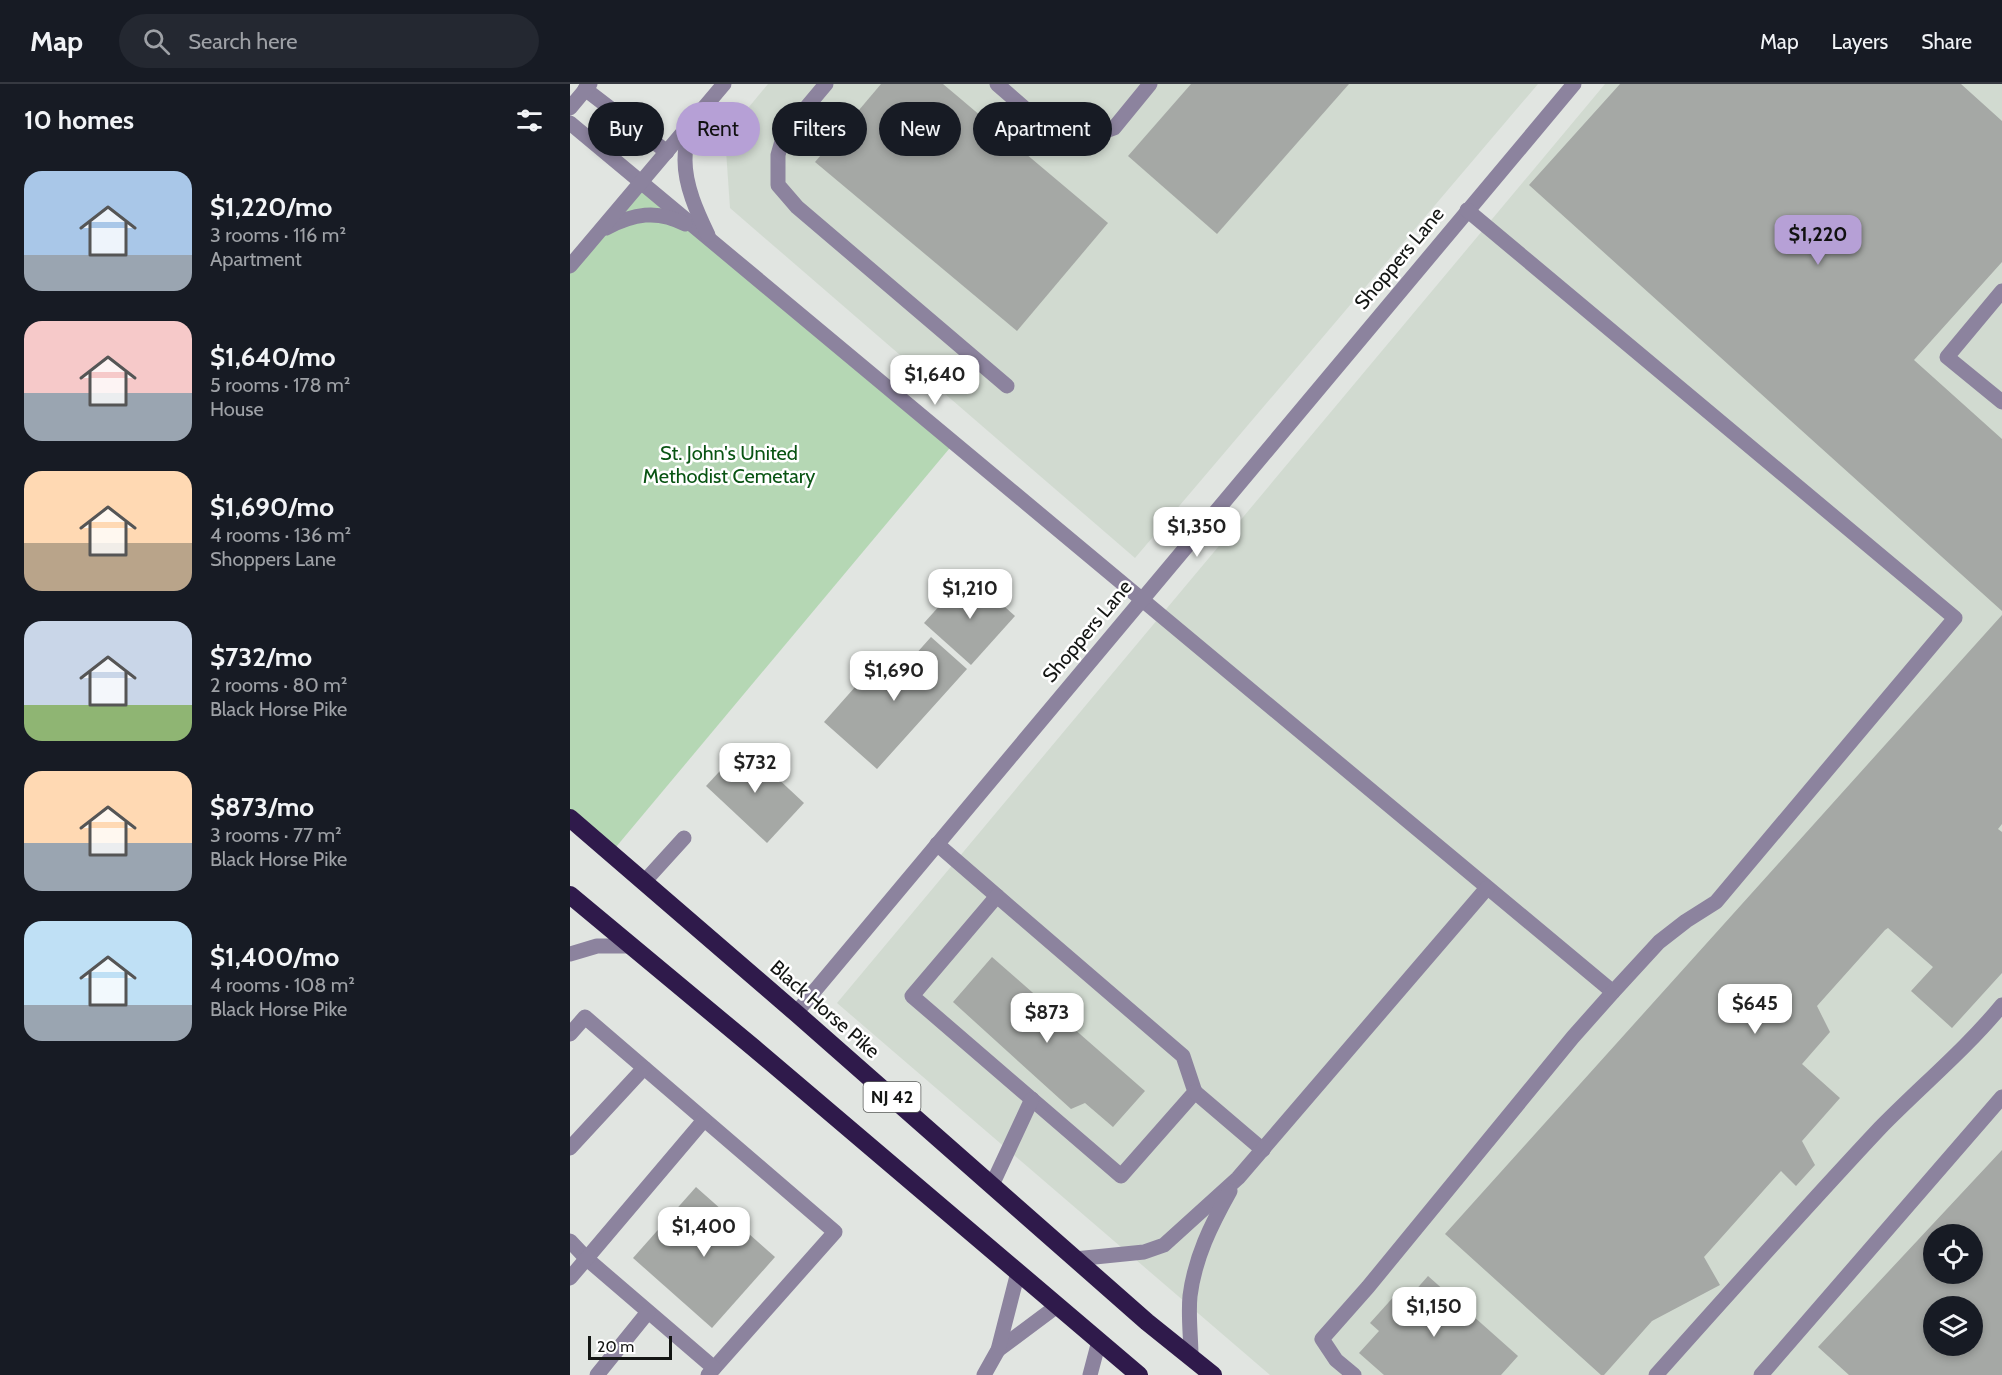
<!DOCTYPE html>
<html lang="en">
<head>
<meta charset="utf-8">
<style>
	body { margin:0; font-family:Cabin,sans-serif; background:#242831; color:#f1f3f6; height:100vh; display:flex; flex-direction:column; font-size:22px; white-space:nowrap }
	* { box-sizing:border-box; margin:0 }
	p { font-size:20px; color:#9ea1a6 }
	.icon { flex:none; width:33px; height:33px; fill:none; stroke:currentColor; stroke-width:2; stroke-linecap:round; stroke-linejoin:round }
	.map { position:relative; flex:1; overflow:hidden }
	.panel { display:flex; flex-direction:column; background:#171b24; width:570px }
	.panel>* { flex:none }
	.top-card { position:absolute; left:18px; top:18px; width:570px; height:54px; display:flex; gap:12px }
	.buttons { position:absolute; left:1353px; top:1140px; display:grid; gap:12px }
	.buttons a { display:grid; place-items:center; width:60px; height:60px; border-radius:50%; background:#171b24; box-shadow:0 3px 9px #0003; font-size:30px }
	.scale { position:absolute; left:18px; bottom:15px; width:84px; box-sizing:border-box; padding-left:6px; border:3px solid #141614; border-top:0; font-size:16px; line-height:21px; white-space:nowrap; color:#141614; -webkit-text-stroke:4px #fff; paint-order:stroke }
	.price { position:absolute; translate:-50% -51px; padding:0 14px; border-radius:12px; background:#fff; color:#222; font-size:20px; line-height:39px; filter:drop-shadow(0 2px 3px #0008) }
	.price::after { content:''; position:absolute; left:50%; top:36px; width:18px; height:14px; margin-left:-9px; background:inherit; clip-path:polygon(0 0,100% 0,50% 100%) }
	.price.selected { background:#b6a0d6; color:#111 }
	ul { padding:0; list-style:none }
	li { display:flex; align-items:center; gap:18px; height:150px; padding:0 24px }
	li span { display:grid; place-items:center; flex:none; width:168px; height:120px; border-radius:18px; color:#555 }
	li>.icon { margin-inline-start:auto }
	span .icon { width:72px; height:72px; fill:#fffc; stroke-width:1 }
	li b { font-size:26px }
	h2 { display:flex; justify-content:space-between; align-items:center; height:72px; padding:0 24px; font-size:26px }
	.tag { padding:0 21px; border-radius:27px; background:#171b24; box-shadow:0 3px 9px #0003; font-size:21px; line-height:54px }
	.tag.selected { background:#b6a0d6; color:#111 }
	header { display:flex; align-items:center; gap:36px; box-sizing:border-box; height:84px; padding:0 30px; background:#171b24; border-bottom:2px solid #363941 }
	header strong { font-size:28px }
	nav { display:flex; gap:33px; margin-inline-start:auto; font-size:21px }
	.search { width:420px; height:54px; background:#242831; display:flex; align-items:center; gap:15px; box-sizing:border-box; padding:0 21px; border-radius:33px; color:#9ea1a6; font-size:22px }
	main { display:flex; flex:1; min-height:0 }
	.map>svg:first-child { display:block }
	.built { fill:#d1dad0; fill-rule:evenodd }
	.green { fill:#b5d7b4 }
	.building { fill:#a5a8a5; fill-rule:evenodd }
	.lines { fill:none; stroke-linecap:round; stroke-linejoin:round }
	.minor { stroke:#8c839e; stroke-width:15 }
	.highway { stroke:#2f1a4b; stroke-width:18 }
	.labels { text-anchor:middle; dominant-baseline:central; stroke-width:5; stroke-linejoin:round; paint-order:stroke }
	.shield { fill:#fff; stroke:#5a5c5a; stroke-width:1.5 }
	.shield-label { font-size:18px; font-weight:bold; fill:#141614 }
	.street-label { font-size:20px; fill:#141614; stroke:#fff }
	.park-label { font-size:20px; fill:#095413; stroke:#fff }
</style>
</head>
<body>
<header>
<strong>Map</strong>
<div class="search"><svg class="icon" aria-label="search" viewBox="0 0 24 24"><circle cx="10" cy="10" r="6"/><path d="M15 15l6 6"/></svg>Search here</div>
<nav><a>Map</a><a>Layers</a><a>Share</a></nav>
</header>
<main>
<section class="panel">
<h2>10 homes<svg class="icon" aria-label="filters" viewBox="0 0 24 24"><path d="M4 7h16M4 17h16"/><circle cx="9" cy="7" r="2"/><circle cx="15" cy="17" r="2"/></svg></h2>
<ul>
<li><span style="background:linear-gradient(#a9c7e8 70%,#9aa5b1 0)"><svg class="icon" aria-label="home" viewBox="0 0 24 24"><path d="M3 11l9-7 9 7M6 9v11h12V9"/></svg></span><div><b>$1,220/mo</b><p>3 rooms · 116 m²</p><p>Apartment</p></div></li>
<li><span style="background:linear-gradient(#f6c9c9 60%,#9aa5b1 0)"><svg class="icon" aria-label="home" viewBox="0 0 24 24"><path d="M3 11l9-7 9 7M6 9v11h12V9"/></svg></span><div><b>$1,640/mo</b><p>5 rooms · 178 m²</p><p>House</p></div></li>
<li><span style="background:linear-gradient(#ffd9b3 60%,#b9a48a 0)"><svg class="icon" aria-label="home" viewBox="0 0 24 24"><path d="M3 11l9-7 9 7M6 9v11h12V9"/></svg></span><div><b>$1,690/mo</b><p>4 rooms · 136 m²</p><p>Shoppers Lane</p></div></li>
<li><span style="background:linear-gradient(#c9d6e8 70%,#8fb573 0)"><svg class="icon" aria-label="home" viewBox="0 0 24 24"><path d="M3 11l9-7 9 7M6 9v11h12V9"/></svg></span><div><b>$732/mo</b><p>2 rooms · 80 m²</p><p>Black Horse Pike</p></div></li>
<li><span style="background:linear-gradient(#ffd9b3 60%,#9aa5b1 0)"><svg class="icon" aria-label="home" viewBox="0 0 24 24"><path d="M3 11l9-7 9 7M6 9v11h12V9"/></svg></span><div><b>$873/mo</b><p>3 rooms · 77 m²</p><p>Black Horse Pike</p></div></li>
<li><span style="background:linear-gradient(#bfe0f5 70%,#9aa5b1 0)"><svg class="icon" aria-label="home" viewBox="0 0 24 24"><path d="M3 11l9-7 9 7M6 9v11h12V9"/></svg></span><div><b>$1,400/mo</b><p>4 rooms · 108 m²</p><p>Black Horse Pike</p></div></li>
</ul>
</section>
<div class="map">
<svg width="1432" height="1291" viewBox="0 0 1432 1291">
	<rect width="100%" height="100%" fill="#e1e5e1"/>
	<g class="built">
		<path d="M198 0H968L565 474 160 124 155 52Z"/>
		<path d="M1035 0H1432V1291H700L267 919ZM1364 1150H1402V1190H1364ZM1364 1222H1402V1262H1364Z"/>
	</g>
	<path class="green" d="M72 98 384 359 41 769 0 734V182Z"/>
	<g class="building">
		<path d="M311 0H373L538 139 447 247 245 78Z"/>
		<path d="M621 0H779L647 150 558 72Z"/>
		<path d="M1050 0H1391L1432 37V178L1344 276 1432 355V527L959 101Z"/>
		<path d="M398 490 445 532 401 581 354 539Z"/>
		<path d="M1432 531V740L1428 745 1432 748V889L1382 944 1341 907 1363 883 1318 844 1315 846 1247 922 1260 948 1232 980 1270 1014 1232 1057 1245 1081 1226 1102 1211 1087 1134 1173 1150 1201 1082 1237 1034 1291H1031L875 1150Z"/>
		<path d="M361 553 397 585 307 685 254 638 309 576 327 591Z"/>
		<path d="M173 662 234 719 197 759 136 702Z"/>
		<path d="M422 873 575 1007 543 1043 515 1019 501 1025 383 918Z"/>
		<path d="M1432 1066V1291H1279L1248 1263ZM1364 1150H1402V1190H1364ZM1364 1222H1402V1262H1364Z"/>
		<path d="M126 1103 205 1173 142 1244 63 1174Z"/>
		<path d="M858 1192 948 1272 931 1291H814L789 1269 809 1247 800 1239 827 1209 836 1217Z"/>
	</g>
	<g class="lines">
		<g class="minor">
			<path d="M256 0 214 50 208 71V101L227 123 437 302"/>
			<path d="M427 0 483 49 519 53 544 44 580 0"/>
			<path d="M15 5 97 68"/>
			<path d="M0 24 20 0"/>
			<path d="M0 39 1043 908"/>
			<path d="M119 42C117 53 115 65 115 76 115 102 127 128 138 151"/>
			<path d="M36 144C63 130 87 125 115 140"/>
			<path d="M0 182 154 0"/>
			<path d="M1432 207 1377 273 1432 318"/>
			<path d="M367 760 427 812"/>
			<path d="M74 798 114 754"/>
			<path d="M427 812 613 972 625 1008 551 1092 342 912Z"/>
			<path d="M0 870 27 862H60"/>
			<path d="M226 929 1004 0"/>
			<path d="M0 950 15 933 265 1148 138 1291"/>
			<path d="M625 1008 693 1066"/>
			<path d="M0 1064 74 984"/>
			<path d="M422 1101 462 1015"/>
			<path d="M0 1157 17 1175 144 1284"/>
			<path d="M505 1175 574 1168 594 1161 668 1094 917 804"/>
			<path d="M0 1194 134 1036"/>
			<path d="M428 1266 487 1222"/>
			<path d="M621 1273C621 1253 618 1232 620 1212 625 1173 641 1141 660 1107"/>
			<path d="M27 1291 78 1228"/>
			<path d="M414 1291 428 1266 448 1188"/>
			<path d="M520 1291 529 1257"/>
			<path d="M784 1291 766 1276 752 1255 798 1203 1003 953 1043 908 1089 858 1116 837 1146 818 1385 534 897 126"/>
			<path d="M1086 1291C1160 1208 1234 1125 1310 1044 1350 1003 1396 965 1432 921"/>
			<path d="M1191 1291 1432 1013"/>
		</g>
		<g class="highway">
			<path d="M0 734 226 929 577 1238 643 1291"/>
			<path d="M0 811 184 964 569 1291"/>
		</g>
	</g>
	<g class="labels">
		<rect class="shield" x="293.5" y="998" width="57" height="30" rx="4.5"/>
		<g class="shield-label">
			<text x="322" y="1013">NJ 42</text>
		</g>
		<g class="street-label">
			<text transform="translate(829 174) rotate(-50)">Shoppers Lane</text>
			<text transform="translate(517 547) rotate(-50)">Shoppers Lane</text>
			<text transform="translate(255 925) rotate(41)">Black Horse Pike</text>
		</g>
		<g class="park-label">
			<text x="159" y="369">St. John's United<tspan x="159" dy="23">Methodist Cemetary</tspan></text>
		</g>
	</g>
</svg>
<div class="buttons">
<a><svg class="icon" aria-label="locate" viewBox="0 0 24 24"><circle cx="12" cy="12" r="6"/><path d="M12 2v4M12 18v4M2 12h4M18 12h4"/></svg></a>
<a><svg class="icon" aria-label="layers" viewBox="0 0 24 24"><path d="M12 4l9 5-9 5-9-5zM3 14l9 5 9-5"/></svg></a>
</div>
<div class="scale">20 m</div>
<b class="price selected" style="left:1248px;top:182px">$1,220</b>
<b class="price" style="left:365px;top:322px">$1,640</b>
<b class="price" style="left:627px;top:474px">$1,350</b>
<b class="price" style="left:400px;top:536px">$1,210</b>
<b class="price" style="left:324px;top:618px">$1,690</b>
<b class="price" style="left:185px;top:710px">$732</b>
<b class="price" style="left:1185px;top:951px">$645</b>
<b class="price" style="left:477px;top:960px">$873</b>
<b class="price" style="left:134px;top:1174px">$1,400</b>
<b class="price" style="left:864px;top:1254px">$1,150</b>
<div class="top-card">
<a class="tag">Buy</a>
<a class="tag selected">Rent</a>
<a class="tag">Filters</a>
<a class="tag">New</a>
<a class="tag">Apartment</a>
</div>
</div>
</main>
</body>
</html>
